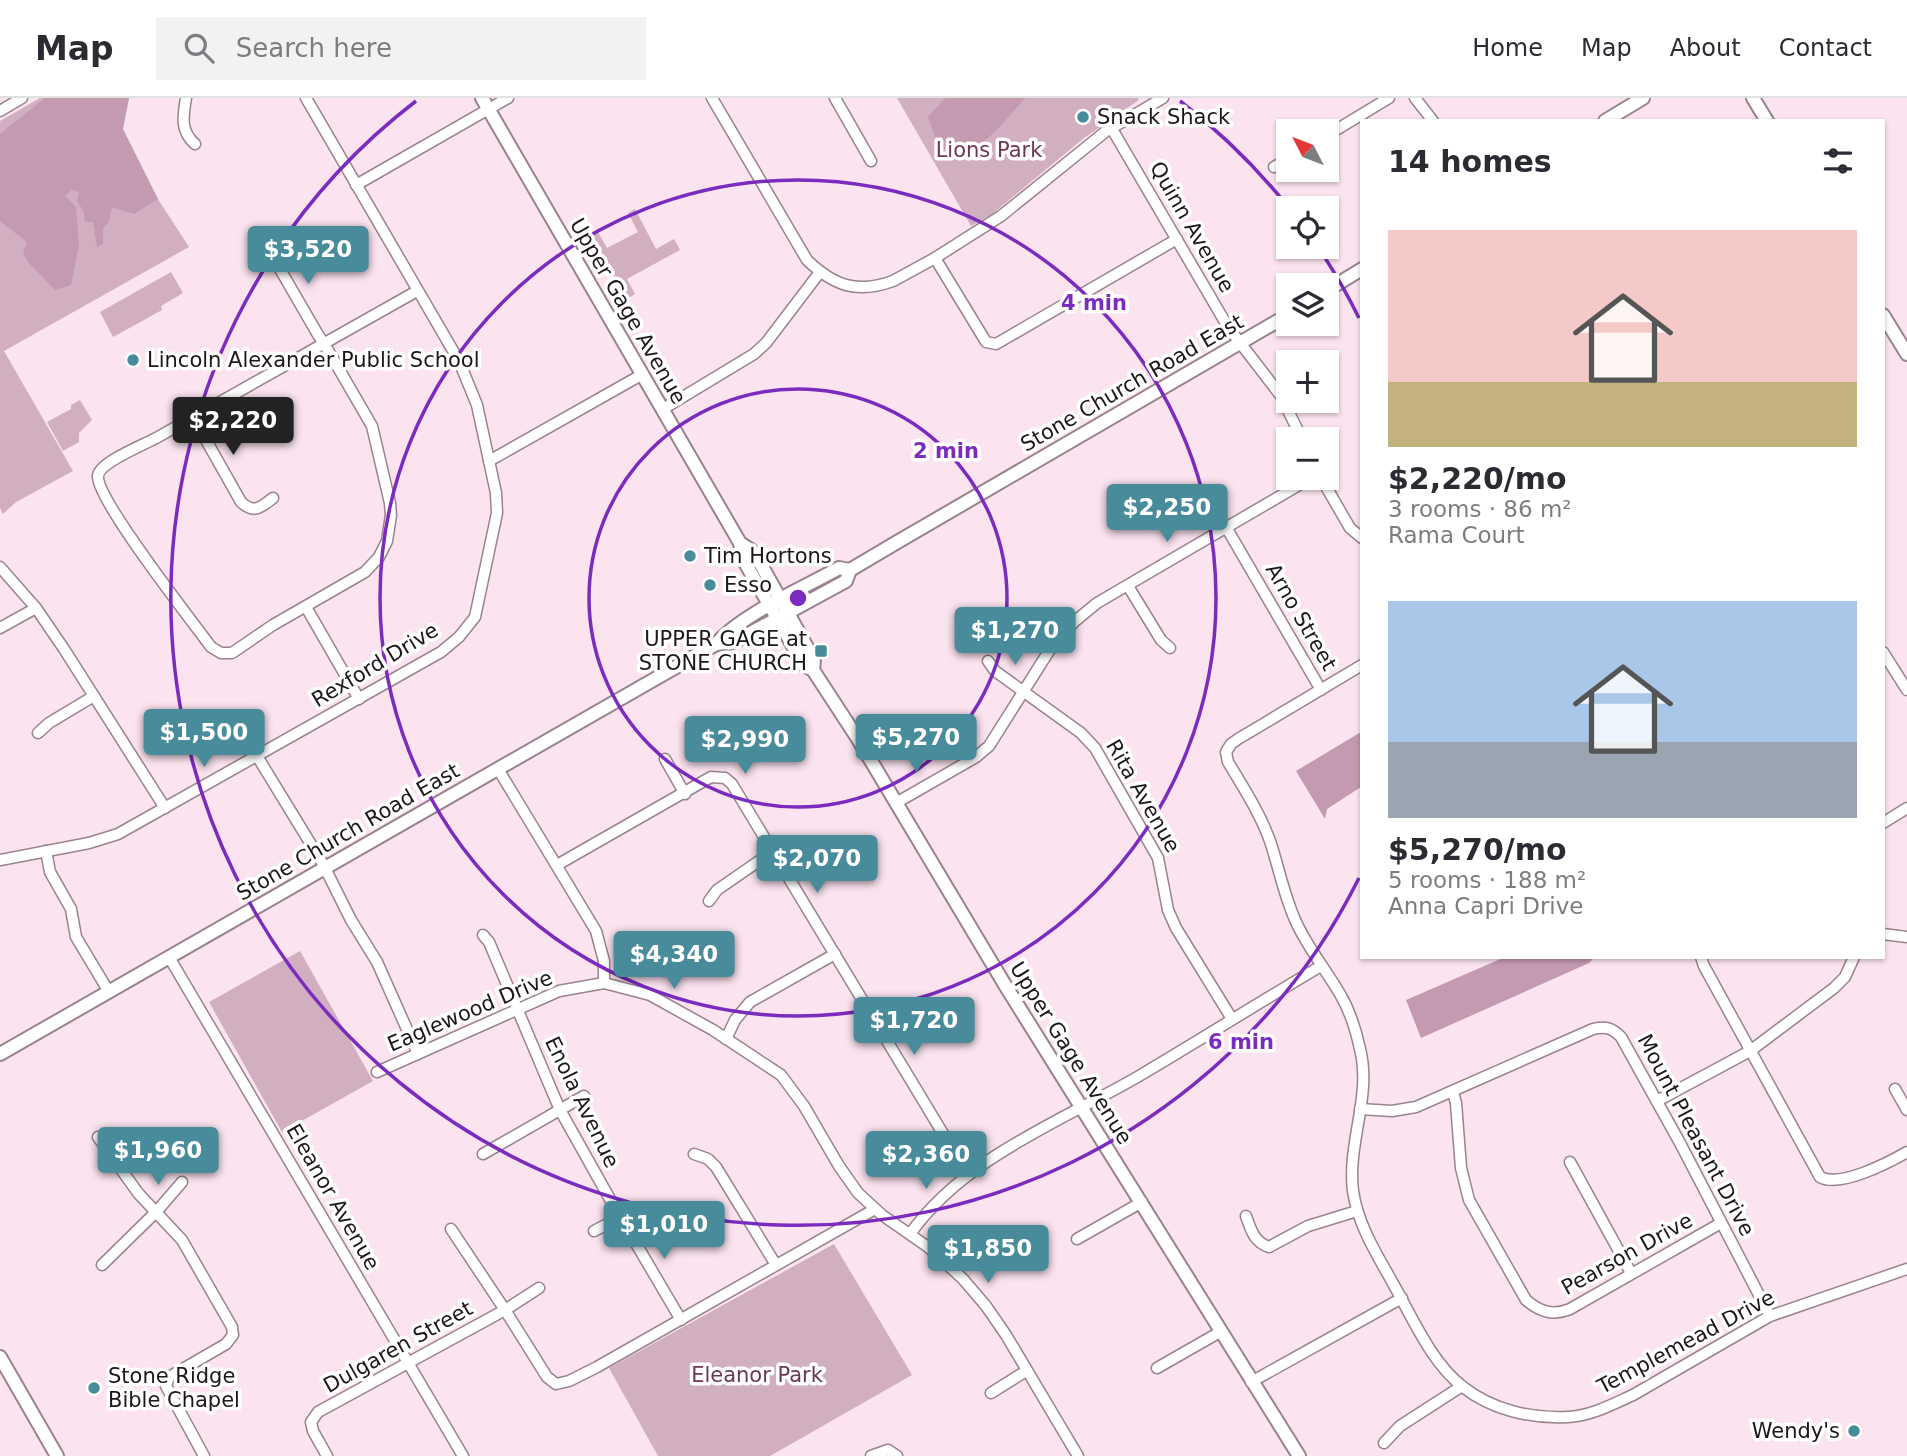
<!DOCTYPE html>
<html lang="en">
<head>
<meta charset="utf-8">
<style>
	body { margin:0; font-family:"DejaVu Sans",sans-serif; background:#f2f2f3; color:#2b2b33; height:100vh; display:flex; flex-direction:column; font-size:26px; white-space:nowrap }
	* { box-sizing:border-box; margin:0 }
	p { font-size:23px; color:#7c7c81 }
	.icon { flex:none; width:38px; height:38px; fill:none; stroke:currentColor; stroke-width:2; stroke-linecap:round; stroke-linejoin:round }
	.map { position:relative; flex:1; overflow:hidden }
	.details { position:absolute; left:1360px; top:21px; width:525px; height:840px; display:flex; flex-direction:column; background:#fff; border-radius:0px; box-shadow:0 2px 5px #0004 }
	.details>* { flex:none }
	.needle { width:46px; rotate:312deg }
	.fabs { position:absolute; left:1276px; top:21px; display:grid; gap:14px }
	.fabs a { display:grid; place-items:center; width:63px; height:63px; border-radius:0px; background:#fff; box-shadow:0 2px 5px #0004; font-size:35px }
	.price { position:absolute; translate:-50% -60px; padding:0 16px; border-radius:7px; background:#488b9b; color:#fff; font-size:23px; line-height:46px; filter:drop-shadow(0 2px 4px #0008) }
	.price::after { content:''; position:absolute; left:50%; top:42px; width:21px; height:16px; margin-left:-10px; background:inherit; clip-path:polygon(0 0,100% 0,50% 100%) }
	.price.current { background:#222; color:#fff }
	ul { padding:0; list-style:none }
	li { display:grid; align-content:center; gap:14px; height:371px; padding:0 28px }
	li span { display:grid; place-items:center; height:217px; border-radius:0px; color:#555 }
	li>.icon { margin-inline-start:auto }
	span .icon { width:126px; height:126px; fill:#fffc; stroke-width:1 }
	li b { font-size:30px }
	h2 { display:flex; justify-content:space-between; align-items:center; height:84px; padding:0 28px; font-size:30px }
	header { display:flex; align-items:center; gap:42px; box-sizing:border-box; height:98px; padding:0 35px; background:#fff; border-bottom:2px solid #e1e1e2 }
	header strong { font-size:33px }
	nav { display:flex; gap:38px; margin-inline-start:auto; font-size:24px }
	.search { width:490px; height:63px; background:#f2f2f3; display:flex; align-items:center; gap:18px; box-sizing:border-box; padding:0 24px; border-radius:0px; color:#7c7c81; font-size:26px }
	.map>svg:first-child { display:block }
	.green { fill:#d1aec0 }
	.forest { fill:#c49ab0 }
	.lines { fill:none; stroke-linecap:round; stroke-linejoin:round }
	.street-casing { stroke:#99838e; stroke-width:13 }
	.secondary-casing { stroke:#99838e; stroke-width:16 }
	.street { stroke:#fff; stroke-width:10 }
	.secondary { stroke:#fff; stroke-width:12 }
	.ring { fill:none; stroke:#7b2cbf; stroke-width:3.5 }
	.poi-dot { fill:#488b9b; stroke:#fff; stroke-width:2.5 }
	.labels { text-anchor:middle; dominant-baseline:central; stroke-width:7; stroke-linejoin:round; paint-order:stroke }
	.poi-label { font-size:21px; fill:#1e161a; stroke:#fff; text-anchor:start }
	.park-label { font-size:21px; fill:#6c3655; stroke:#fff }
	.street-label { font-size:21px; fill:#1e161a; stroke:#fff }
	.centre { fill:#7b2cbf; stroke:#fff; stroke-width:3.5 }
	.ring-label { font-size:21px; text-anchor:middle; font-weight:bold; fill:#7b2cbf; stroke:#fff; stroke-width:7; stroke-linejoin:round; paint-order:stroke }
</style>
</head>
<body>
<header>
<strong>Map</strong>
<div class="search"><svg class="icon" aria-label="search" viewBox="0 0 24 24"><circle cx="10" cy="10" r="6"/><path d="M15 15l6 6"/></svg>Search here</div>
<nav><a>Home</a><a>Map</a><a>About</a><a>Contact</a></nav>
</header>
<div class="map">
<svg width="1907" height="1358" viewBox="0 0 1907 1358">
	<rect width="100%" height="100%" fill="#fbe3ef"/>
	<g class="green">
		<path d="M40 0H129L121 37 132 61 189 149 4 253 73 373 16 404 3 416 0 410V23Z"/>
		<path d="M897 0H1138L1139 2 1084 40 991 117 971 128Z"/>
		<path d="M635 111 656 151 674 141 680 152 627 181 635 196 627 201 592 137 598 134 607 150 638 134 628 115Z"/>
		<path d="M171 174 183 195 161 208 162 212 113 239 100 214Z"/>
		<path d="M80 302 92 322 79 335V344L63 353 47 324 71 311V307Z"/>
		<path d="M300 853 373 983 282 1034 209 904Z"/>
		<path d="M834 1146 912 1277 770 1358H658L609 1270Z"/>
	</g>
	<g class="forest">
		<path d="M45 0H129L123 31 158 101 134 116 112 109 109 123 103 131V146L97 149 93 124H85L84 114 77 103 79 94 72 92 65 98 76 109 79 147 71 187 55 192 28 164 23 155 27 144 0 123V36Z"/>
		<path d="M945 0H1025C1004 23 985 51 953 59L937 44 928 19Z"/>
		<path d="M1361 634V689L1327 711 1325 721 1296 673Z"/>
		<path d="M1505 859H1595L1589 865 1421 940 1406 902Z"/>
	</g>
	<g class="lines">
		<defs>
			<g id="street">
				<path d="M186 0C183 18 180 33 195 46"/>
				<path d="M712 0 807 162C834 188 857 196 893 183L935 160 1001 118 1105 34 1163 0"/>
				<path d="M835 0 871 63"/>
				<path d="M1415 0 1433 23"/>
				<path d="M0 13 22 0"/>
				<path d="M1112 31 1228 229 1281 298 1302 341"/>
				<path d="M1326 38 1389 0"/>
				<path d="M1274 69 1288 61"/>
				<path d="M356 87 508 0"/>
				<path d="M264 154 277 166 317 235 329 254 372 328 390 405 391 417 387 443 379 459 365 474 273 527 232 555H221L211 549C192 523 96 401 98 378 99 364 146 346 158 339 244 290 331 242 417 193"/>
				<path d="M935 160 983 239 986 244 996 246 1177 141"/>
				<path d="M663 311 754 256 766 245 820 174"/>
				<path d="M193 319 241 404C254 416 260 410 273 400"/>
				<path d="M489 363 643 276"/>
				<path d="M1321 380 1350 430 1362 440"/>
				<path d="M1226 429 1321 592"/>
				<path d="M0 469 36 510 64 551 165 710"/>
				<path d="M1128 488 1161 542 1170 550"/>
				<path d="M306 509 359 601"/>
				<path d="M0 530 36 510"/>
				<path d="M1883 554 1907 592"/>
				<path d="M988 563 995 573 1081 635 1095 650 1158 760 1168 812 1176 830 1232 921"/>
				<path d="M1362 567 1238 641 1231 646 1226 654 1228 664C1243 689 1260 715 1270 743 1279 770 1284 798 1296 824 1308 850 1326 872 1340 896 1350 913 1356 932 1360 951 1372 998 1347 1045 1353 1093 1358 1128 1378 1158 1395 1189 1414 1223 1432 1265 1463 1289 1492 1312 1532 1321 1568 1319 1591 1318 1613 1306 1633 1297L1770 1218 1907 1171"/>
				<path d="M38 635 49 625 94 598"/>
				<path d="M257 658 323 766 351 822 377 864 418 956"/>
				<path d="M665 661 685 696"/>
				<path d="M498 671 596 833 604 863V885"/>
				<path d="M896 705 976 659 989 648 1049 553 1074 524 1097 505 1311 380"/>
				<path d="M1883 725 1907 710"/>
				<path d="M46 753 50 774 71 811 76 839 109 894"/>
				<path d="M0 762 89 745 118 736 441 554 459 539 475 519 497 415 496 395 477 307 459 263 306 0"/>
				<path d="M557 767 711 679 725 680 732 686 968 1077"/>
				<path d="M709 803 717 792 772 754"/>
				<path d="M1883 836 1907 839"/>
				<path d="M483 837 489 844 560 1012 611 1103 681 1222"/>
				<path d="M169 859 463 1358"/>
				<path d="M1701 859 1704 868 1820 1079C1840 1090 1888 1065 1907 1054"/>
				<path d="M726 941 735 922 750 904 835 856"/>
				<path d="M377 974 559 893 604 885 650 897 713 932 781 977 804 1008 839 1068 858 1095 882 1117 928 1149 963 1181 986 1208 1006 1237 1078 1358"/>
				<path d="M1895 991 1907 1012"/>
				<path d="M1453 994 1456 1005 1461 1070 1469 1102 1526 1202C1540 1214 1553 1218 1570 1211L1721 1125"/>
				<path d="M1657 1003 1750 953 1834 890 1845 879 1854 859"/>
				<path d="M1360 1011 1392 1013 1416 1009 1593 931C1606 928 1612 930 1621 939L1680 1045 1770 1218"/>
				<path d="M98 1039 138 1095 182 1142 232 1229 233 1237 226 1246 169 1279 166 1288 204 1358"/>
				<path d="M483 1056 584 998"/>
				<path d="M694 1056 708 1061 716 1069 776 1167"/>
				<path d="M1570 1064 1631 1175"/>
				<path d="M1246 1118C1251 1132 1254 1144 1269 1149L1308 1128 1357 1113"/>
				<path d="M451 1131 505 1212 547 1279 556 1286 569 1283 597 1269 875 1111"/>
				<path d="M594 1133 621 1119"/>
				<path d="M910 1136C965 1059 1060 1024 1139 978 1200 942 1260 904 1321 868"/>
				<path d="M1077 1141 1142 1104"/>
				<path d="M102 1167 157 1113 182 1084"/>
				<path d="M1157 1270 1220 1234"/>
				<path d="M1251 1284 1402 1200"/>
				<path d="M991 1295 1026 1273"/>
				<path d="M1384 1345 1400 1328 1462 1288"/>
				<path d="M327 1358 313 1333 311 1324 318 1314 505 1212 539 1190"/>
				<path d="M871 1358 888 1352 897 1358"/>
			</g>
			<g id="secondary">
				<path d="M482 0 740 445 743 461 804 567 813 572 858 641 1005 887 1299 1358"/>
				<path d="M1753 0 1767 23"/>
				<path d="M1605 23 1643 0"/>
				<path d="M1326 193 1362 171"/>
				<path d="M1883 217 1907 256"/>
				<path d="M740 445 754 454 814 562 813 572"/>
				<path d="M716 546 734 544 846 483 850 472 899 443 1288 217"/>
				<path d="M0 956 716 546C743 515 802 491 839 470L850 472"/>
				<path d="M0 1259 57 1358"/>
			</g>
		</defs>
		<use href="#street" class="street-casing"/>
		<use href="#secondary" class="secondary-casing"/>
		<use href="#street" class="street"/>
		<use href="#secondary" class="secondary"/>
	</g>
	<g class="ring">
		<circle cx="798" cy="500" r="209"/>
		<circle cx="798" cy="500" r="418"/>
		<path d="M1359 780A627 627 0 1 1 416 3M1180 3A627 627 0 0 1 1289 110M1318 149A627 627 0 0 1 1359 220"/>
	</g>
	<g class="poi-dot">
		<circle cx="1083" cy="19" r="7"/>
		<circle cx="133" cy="262" r="7"/>
		<circle cx="690" cy="458" r="7"/>
		<circle cx="710" cy="487" r="7"/>
		<rect x="814" y="546" width="14" height="14" rx="3.5"/>
		<circle cx="94" cy="1290" r="7"/>
		<circle cx="1854" cy="1333" r="7"/>
	</g>
	<g class="labels">
		<g class="poi-label">
			<text x="1097" y="19">Snack Shack</text>
			<text x="147" y="262">Lincoln Alexander Public School</text>
			<text x="704" y="458">Tim Hortons</text>
			<text x="724" y="487">Esso</text>
			<text x="807" y="541" text-anchor="end">UPPER GAGE at<tspan x="807" dy="24">STONE CHURCH</tspan></text>
			<text x="108" y="1278">Stone Ridge<tspan x="108" dy="24">Bible Chapel</tspan></text>
			<text x="1840" y="1333" text-anchor="end">Wendy's</text>
		</g>
		<g class="park-label">
			<text x="989" y="52">Lions Park</text>
			<text x="757" y="1277">Eleanor Park</text>
		</g>
		<g class="street-label">
			<text transform="translate(1192 129) rotate(60)">Quinn Avenue</text>
			<text transform="translate(628 213) rotate(60)">Upper Gage Avenue</text>
			<text transform="translate(1132 285) rotate(-30)">Stone Church Road East</text>
			<text transform="translate(1301 519) rotate(60)">Arno Street</text>
			<text transform="translate(375 567) rotate(-31)">Rexford Drive</text>
			<text transform="translate(1143 698) rotate(60)">Rita Avenue</text>
			<text transform="translate(348 734) rotate(-30)">Stone Church Road East</text>
			<text transform="translate(470 913) rotate(-23)">Eaglewood Drive</text>
			<text transform="translate(1071 955) rotate(58)">Upper Gage Avenue</text>
			<text transform="translate(582 1004) rotate(64)">Enola Avenue</text>
			<text transform="translate(1696 1037) rotate(62)">Mount Pleasant Drive</text>
			<text transform="translate(333 1099) rotate(60)">Eleanor Avenue</text>
			<text transform="translate(1627 1156) rotate(-29)">Pearson Drive</text>
			<text transform="translate(1686 1244) rotate(-28)">Templemead Drive</text>
			<text transform="translate(398 1249) rotate(-29)">Dulgaren Street</text>
		</g>
	</g>
	<circle cx="798" cy="500" r="10" class="centre"/>
	<g class="ring-label">
		<text x="1094" y="212">4 min</text>
		<text x="946" y="360">2 min</text>
		<text x="1241" y="951">6 min</text>
	</g>
</svg>
<div class="fabs">
<a><svg class="needle" viewBox="-14 -14 28 28"><path d="M0-13l5 13h-10z" fill="#e53935"/><path d="M0 13l5-13h-10z" fill="#7c7c81"/></svg></a>
<a><svg class="icon" aria-label="locate" viewBox="0 0 24 24"><circle cx="12" cy="12" r="6"/><path d="M12 2v4M12 18v4M2 12h4M18 12h4"/></svg></a>
<a><svg class="icon" aria-label="layers" viewBox="0 0 24 24"><path d="M12 4l9 5-9 5-9-5zM3 14l9 5 9-5"/></svg></a>
<a>+</a>
<a>−</a>
</div>
<b class="price" style="left:308px;top:188px">$3,520</b>
<b class="price current" style="left:233px;top:359px">$2,220</b>
<b class="price" style="left:1167px;top:446px">$2,250</b>
<b class="price" style="left:1015px;top:569px">$1,270</b>
<b class="price" style="left:204px;top:671px">$1,500</b>
<b class="price" style="left:916px;top:676px">$5,270</b>
<b class="price" style="left:745px;top:678px">$2,990</b>
<b class="price" style="left:817px;top:797px">$2,070</b>
<b class="price" style="left:674px;top:893px">$4,340</b>
<b class="price" style="left:914px;top:959px">$1,720</b>
<b class="price" style="left:158px;top:1089px">$1,960</b>
<b class="price" style="left:926px;top:1093px">$2,360</b>
<b class="price" style="left:664px;top:1163px">$1,010</b>
<b class="price" style="left:988px;top:1187px">$1,850</b>
<section class="details">
<h2>14 homes<svg class="icon" aria-label="filters" viewBox="0 0 24 24"><path d="M4 7h16M4 17h16"/><circle cx="9" cy="7" r="2"/><circle cx="15" cy="17" r="2"/></svg></h2>
<ul>
<li><span style="background:linear-gradient(#f6c9c9 70%,#c2b280 0)"><svg class="icon" aria-label="home" viewBox="0 0 24 24"><path d="M3 11l9-7 9 7M6 9v11h12V9"/></svg></span><div><b>$2,220/mo</b><p>3 rooms · 86 m²</p><p>Rama Court</p></div></li>
<li><span style="background:linear-gradient(#a9c7e8 65%,#9aa5b1 0)"><svg class="icon" aria-label="home" viewBox="0 0 24 24"><path d="M3 11l9-7 9 7M6 9v11h12V9"/></svg></span><div><b>$5,270/mo</b><p>5 rooms · 188 m²</p><p>Anna Capri Drive</p></div></li>
</ul>
</section>
</div>
</body>
</html>
